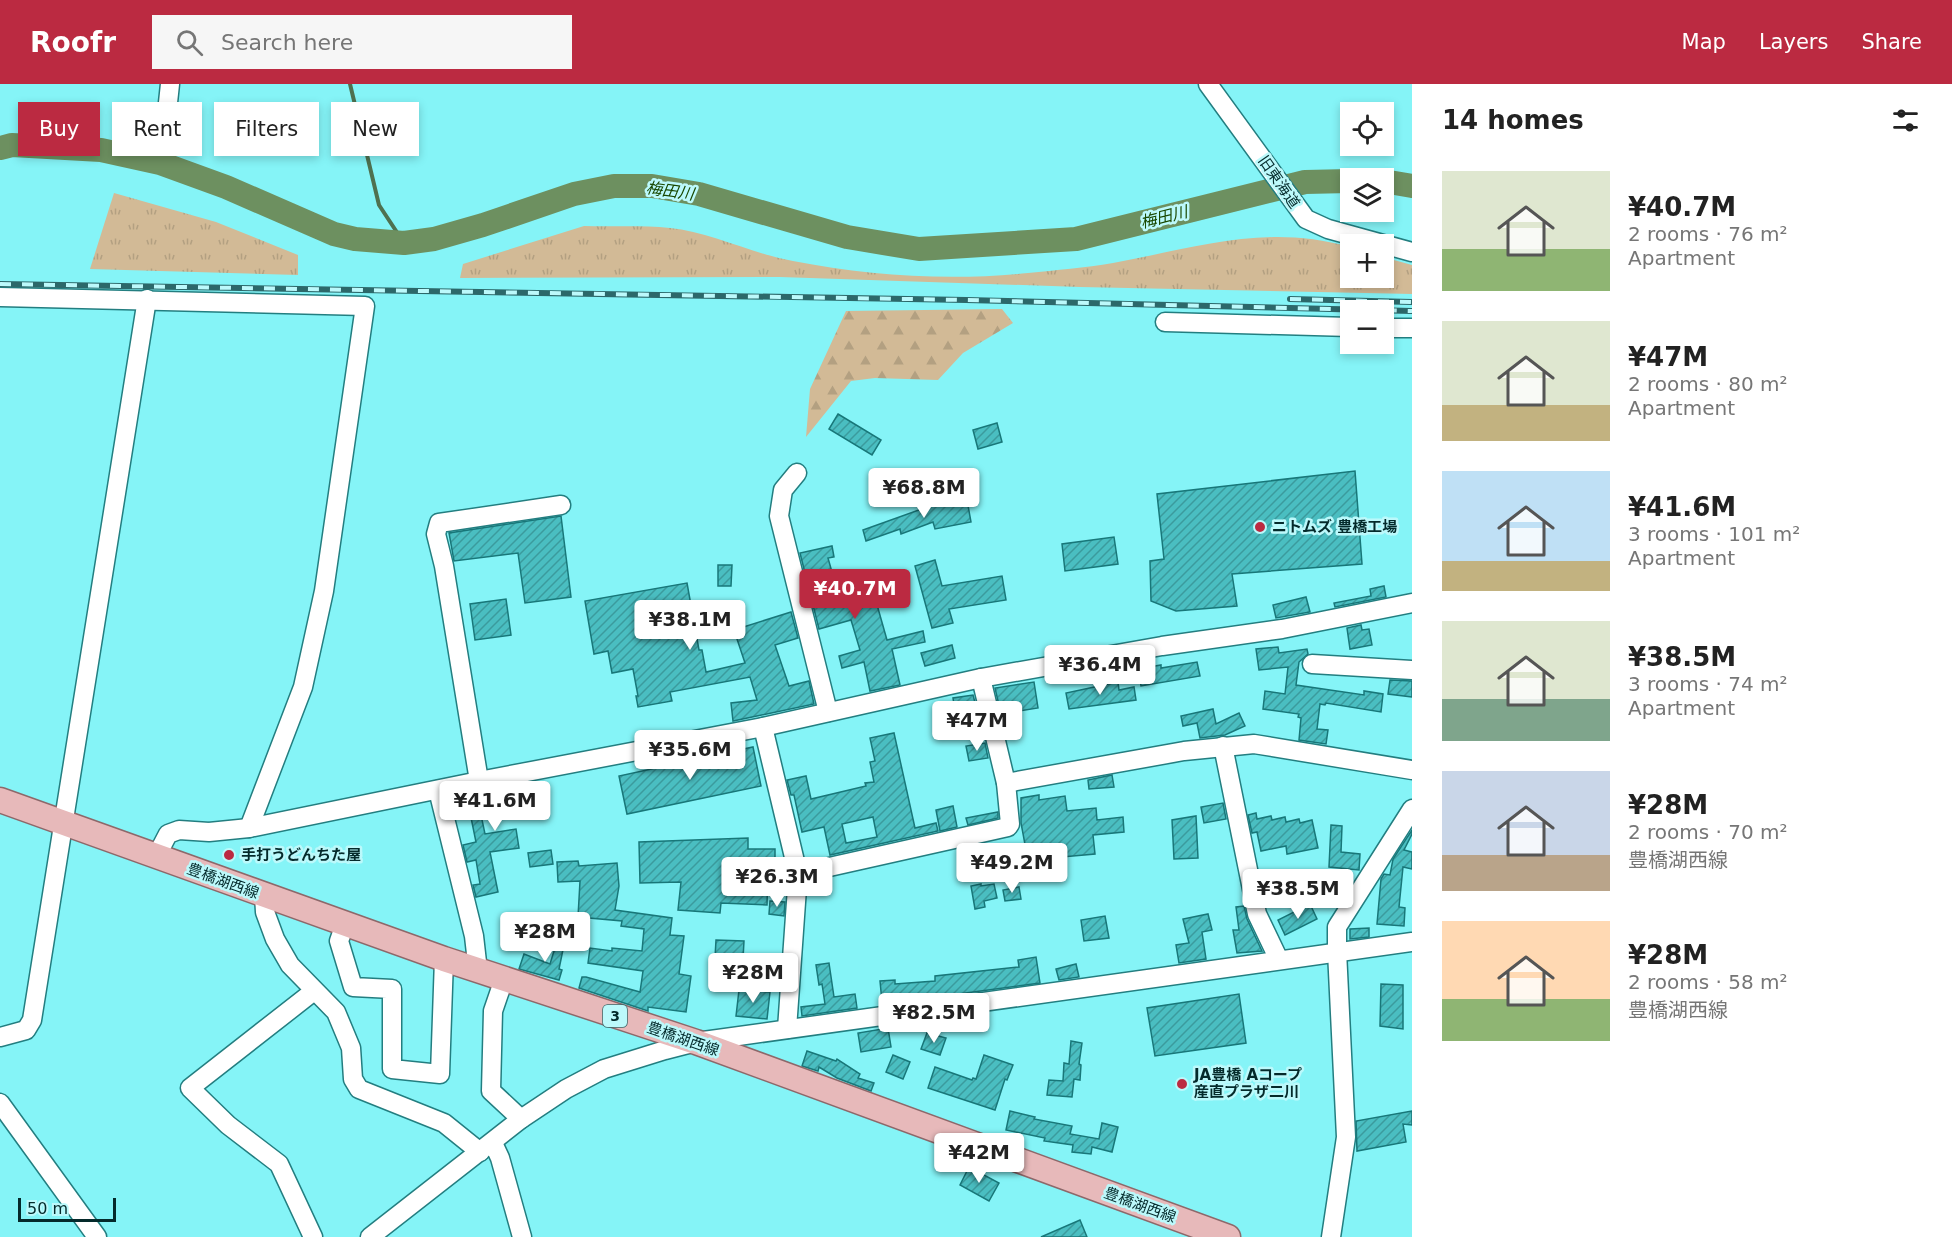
<!DOCTYPE html>
<html lang="en">
<head>
<meta charset="utf-8">
<style>
	body { margin:0; font-family:"DejaVu Sans","Noto Sans JP",sans-serif; background:#f6f6f6; color:#222; height:100vh; display:flex; flex-direction:column; font-size:22px; white-space:nowrap }
	* { box-sizing:border-box; margin:0 }
	p { font-size:20px; color:#767676 }
	.icon { flex:none; width:33px; height:33px; fill:none; stroke:currentColor; stroke-width:2; stroke-linecap:round; stroke-linejoin:round }
	.map { position:relative; flex:1; overflow:hidden }
	.drawer { display:flex; flex-direction:column; background:#fff; width:540px }
	.drawer>* { flex:none }
	.hud { position:absolute; left:18px; top:18px; width:570px; height:54px; display:flex; gap:12px }
	.buttons { position:absolute; left:1340px; top:18px; display:grid; gap:12px }
	.buttons a { display:grid; place-items:center; width:54px; height:54px; border-radius:0px; background:#fff; box-shadow:0 3px 9px #0003; font-size:30px }
	.scale { position:absolute; left:18px; bottom:15px; width:98px; box-sizing:border-box; padding-left:6px; border:3px solid #042a2b; border-top:0; font-size:16px; line-height:21px; white-space:nowrap; color:#042a2b; -webkit-text-stroke:4px #bcf9fb; paint-order:stroke }
	.price { position:absolute; translate:-50% -51px; padding:0 14px; border-radius:6px; background:#fff; color:#222; font-size:20px; line-height:39px; filter:drop-shadow(0 2px 3px #0008) }
	.price::after { content:''; position:absolute; left:50%; top:36px; width:18px; height:14px; margin-left:-9px; background:inherit; clip-path:polygon(0 0,100% 0,50% 100%) }
	.price.on { background:#bb2a41; color:#fff }
	ul { padding:0; list-style:none }
	li { display:flex; align-items:center; gap:18px; height:150px; padding:0 30px }
	li span { display:grid; place-items:center; flex:none; width:168px; height:120px; border-radius:0px; color:#555 }
	li>.icon { margin-inline-start:auto }
	span .icon { width:72px; height:72px; fill:#fffc; stroke-width:1 }
	li b { font-size:26px }
	h2 { display:flex; justify-content:space-between; align-items:center; height:72px; padding:0 30px; font-size:26px }
	.tag { padding:0 21px; border-radius:0px; background:#fff; box-shadow:0 3px 9px #0003; font-size:21px; line-height:54px }
	.tag.on { background:#bb2a41; color:#fff }
	header { display:flex; align-items:center; gap:36px; box-sizing:border-box; height:84px; padding:0 30px; background:#bb2a41; color:#fff }
	header strong { font-size:28px }
	nav { display:flex; gap:33px; margin-inline-start:auto; font-size:21px }
	.search { width:420px; height:54px; background:#f6f6f6; display:flex; align-items:center; gap:15px; box-sizing:border-box; padding:0 21px; border-radius:0px; color:#767676; font-size:22px }
	main { display:flex; flex:1; min-height:0 }
	.map>svg:first-child { display:block }
	.grass { fill:url(#grass-tufts) }
	.forest { fill:url(#forest-firs) }
	.lines { fill:none; stroke-linecap:round; stroke-linejoin:round }
	.stream { stroke:#4e7150; stroke-width:4 }
	.river { stroke:#6d9060; stroke-width:24 }
	.building { fill:url(#building-hatch); stroke:#187779; stroke-width:1.5; fill-rule:evenodd }
	.minor-casing { stroke:#237e80; stroke-width:21 }
	.major-casing { stroke:#8d686a; stroke-width:27 }
	.minor { stroke:#fff; stroke-width:18 }
	.major { stroke:#e7b9ba; stroke-width:24 }
	.rail-casing { stroke:#2c686a; stroke-width:6 }
	.rail { stroke:#bcf9fb; stroke-width:4; stroke-dasharray:11; stroke-linecap:butt }
	.poi-dot { fill:#bb2a41; stroke:#bcf9fb; stroke-width:2 }
	.labels { text-anchor:middle; dominant-baseline:central; stroke-width:5; stroke-linejoin:round; paint-order:stroke }
	.shield { fill:#bcf9fb; stroke:#3b6869; stroke-width:1.5 }
	.shield-label { font-size:14px; font-weight:bold; fill:#042a2b }
	.street-label { font-size:15px; fill:#042a2b; stroke:#bcf9fb }
	.poi-label { font-size:15px; font-weight:bold; fill:#042a2b; stroke:#bcf9fb; text-anchor:start }
	.water-label { font-size:16px; font-style:italic; fill:#194800; stroke:#bcf9fb }
</style>
</head>
<body>
<header>
<strong>Roofr</strong>
<div class="search"><svg class="icon" aria-label="search" viewBox="0 0 24 24"><circle cx="10" cy="10" r="6"/><path d="M15 15l6 6"/></svg>Search here</div>
<nav><a>Map</a><a>Layers</a><a>Share</a></nav>
</header>
<main>
<div class="map">
<svg width="1412" height="1153" viewBox="0 0 1412 1153">
	<defs>
		<pattern id="grass-tufts" width="24" height="20" patternUnits="userSpaceOnUse" patternTransform="scale(1.5)"><rect width="24" height="20" fill="#d2ba96"/><path d="M3 7l-1-3M5 7V3M7 7l1-3M15 17l-1-3M17 17v-4M19 17l1-3" fill="none" stroke="#b3a081"/></pattern>
		<pattern id="forest-firs" width="22" height="20" patternUnits="userSpaceOnUse" patternTransform="scale(1.5)"><rect width="22" height="20" fill="#d2ba96"/><path d="M5 1l3.5 6h-7zM16 11l3.5 6h-7z" fill="#b3a081"/></pattern>
		<pattern id="building-hatch" width="6" height="6" patternUnits="userSpaceOnUse" patternTransform="scale(1.5)"><rect width="6" height="6" fill="#4abec1"/><path d="M-1 1l2-2M0 6l6-6M5 7l2-2" fill="none" stroke="#3b9b9d"/></pattern>
	</defs>
	<rect width="100%" height="100%" fill="#85f4f7"/>
	<g class="grass">
		<path d="M114 109 216 138 298 171V191L90 185Z"/>
		<path d="M584 142C612 143 642 141 670 144 710 148 753 170 793 177 869 192 950 197 1028 189 1056 186 1085 184 1113 179 1196 164 1265 139 1350 163V194H1383V173L1412 181V210L1080 203 780 193 460 194 463 180Z"/>
	</g>
	<path class="forest" d="M1002 225 1013 239 963 269 938 296 875 294 851 297 806 353 810 305 846 227Z"/>
	<g class="lines">
		<path class="stream" d="M350 0 379 121 404 159"/>
		<g class="river">
			<path d="M0 64 12 61 101 66 160 79 226 103 334 150 355 155 404 159 434 155 483 141 574 110 614 102H652L699 110 847 153 919 165 1076 155 1305 98 1350 97"/>
			<path d="M1383 97 1412 102"/>
		</g>
	</g>
	<g class="building">
		<path d="M838 330 881 356 872 371 829 345Z"/>
		<path d="M997 339 1002 358 978 365 973 346Z"/>
		<path d="M1355 387 1362 480 1232 490 1237 522 1176 527 1151 517 1150 477 1164 475 1157 410Z"/>
		<path d="M967 416 971 438 935 445 933 438 901 450 900 445 866 457 863 446 930 422Z"/>
		<path d="M561 432 571 513 525 519 518 469 454 477 449 449Z"/>
		<path d="M1114 453 1118 480 1065 487 1062 460Z"/>
		<path d="M832 462 834 473 828 474 837 506 870 496 887 556 923 547 925 558 892 565 900 601 870 607 864 578 842 584 839 572 860 566 851 536 819 545 800 469Z"/>
		<path d="M935 476 942 502 1002 492 1006 516 949 525 953 539 932 544 915 482Z"/>
		<path d="M718 481H732L731 502H718Z"/>
		<path d="M687 499 699 566H702L706 588 745 579 734 546 791 528 798 554 775 561 789 602 809 597 814 620 733 637 731 619 757 616 750 593 670 608 672 617 638 623 636 612H638L633 585 612 589 608 567 594 570 585 517Z"/>
		<path d="M1384 502 1386 513 1335 523 1334 519 1371 512 1370 505Z"/>
		<path d="M1306 513 1310 528 1276 534 1273 521Z"/>
		<path d="M506 515 511 551 475 556 470 520Z"/>
		<path d="M1361 541 1362 546 1369 545 1372 561 1350 565 1347 544Z"/>
		<path d="M952 561 955 574 925 582 921 569Z"/>
		<path d="M1278 563 1279 569 1307 565 1308 570 1299 578 1296 601 1364 611V607L1383 610 1381 628 1326 619 1325 621 1320 620 1317 645 1328 646 1326 660 1299 656 1301 634 1298 633 1299 630 1263 625 1265 607 1285 610 1288 583 1259 586 1256 565Z"/>
		<path d="M1197 578 1200 592 1141 602 1138 585 1161 581V584Z"/>
		<path d="M1390 596 1412 597V613L1388 610Z"/>
		<path d="M1034 598 1038 624 1001 630 995 604Z"/>
		<path d="M1118 598 1119 606 1134 603 1136 616 1069 625 1066 609Z"/>
		<path d="M973 611 978 630 956 634 953 614Z"/>
		<path d="M1213 625 1216 640 1239 629 1245 642 1225 651 1200 654 1197 639 1183 642 1181 632Z"/>
		<path d="M894 649 915 744 936 739 938 747 830 771 824 743 802 748 794 711H791L787 696 806 692 811 715 866 702 865 699 874 698 870 678 875 677 870 654ZM873 733 877 753 846 759 842 740Z"/>
		<path d="M985 659 988 674 969 677 966 662Z"/>
		<path d="M753 663 761 702 627 730 619 692Z"/>
		<path d="M1112 691 1114 703 1089 705 1088 696Z"/>
		<path d="M543 698 546 713 509 720 510 725 481 731 485 750 516 745 519 764 490 768 498 808 476 813 473 801 480 800 476 776 467 778 463 761 476 758 467 714 477 712 478 714 510 708V705Z"/>
		<path d="M1039 711V716L1065 712 1067 727 1096 724 1097 736 1123 733 1124 748 1093 751 1095 770 1062 773 1060 760 1026 766 1021 739V714Z"/>
		<path d="M1223 719 1226 735 1204 739 1201 723Z"/>
		<path d="M953 722 957 743 940 747 936 726Z"/>
		<path d="M998 728V734L968 741 966 734Z"/>
		<path d="M1256 729 1257 735 1271 732 1272 736 1285 733 1286 738 1299 735 1300 739 1312 736 1318 764 1287 770 1286 762 1261 767 1257 748 1252 749 1248 731Z"/>
		<path d="M1196 732 1198 774 1174 775 1172 736Z"/>
		<path d="M1331 741 1342 742 1341 768 1360 770 1359 786 1329 783Z"/>
		<path d="M1412 746V750L1404 766 1412 768V785L1403 783 1399 823 1405 824 1404 842 1377 840 1381 795 1384 790 1390 791 1393 775Z"/>
		<path d="M748 754V765H775V786H768L767 821 721 819 720 829 678 826 681 798 640 799 639 758Z"/>
		<path d="M551 766 553 780 530 783 528 769Z"/>
		<path d="M578 777 579 782 617 779 619 802 615 826 672 834 670 851 684 852 679 890 691 892 686 928 648 923V927L579 904 582 893H586L640 908 643 887 588 879 590 864 612 867V864L642 867 644 845 621 842 622 837 578 833 580 797 558 798 557 778Z"/>
		<path d="M981 800V802L994 800 997 814 984 817 985 823 975 825 971 802Z"/>
		<path d="M1019 803 1021 815 1005 817 1003 806Z"/>
		<path d="M770 817 785 818 784 832 769 830Z"/>
		<path d="M1310 820 1317 835 1285 851 1278 836Z"/>
		<path d="M1244 822 1247 835 1262 867 1237 869 1233 846H1239L1236 823Z"/>
		<path d="M1208 830 1212 846 1202 848 1206 875 1179 879 1176 861 1189 859 1183 835Z"/>
		<path d="M1105 832 1109 854 1084 857 1081 836Z"/>
		<path d="M1369 844V853L1350 855V845Z"/>
		<path d="M558 854 565 856 559 885 562 886 559 896 519 885 524 870 550 880Z"/>
		<path d="M716 856 744 857 743 875 715 874Z"/>
		<path d="M1036 873 1040 899 936 913 882 918 880 897 895 896V900L935 897V892L1019 883 1018 876Z"/>
		<path d="M829 879 834 913 855 910 857 924 802 932 801 923 825 920 822 900 819 901 816 881Z"/>
		<path d="M1076 880 1079 893 1059 896 1056 885Z"/>
		<path d="M1381 900 1403 901V945L1380 942Z"/>
		<path d="M739 906 770 908 767 935 736 932Z"/>
		<path d="M1239 910 1246 959 1155 972 1147 924Z"/>
		<path d="M888 944 891 963 861 968 858 949Z"/>
		<path d="M927 949 946 954 940 971 921 965Z"/>
		<path d="M1071 957 1082 959 1079 980 1081 981 1080 996 1074 995 1072 1013 1047 1011 1049 996 1063 997 1064 979 1069 980Z"/>
		<path d="M807 967 836 977 837 975 860 990 858 994 874 999 871 1007 837 994 819 983 818 987 802 982Z"/>
		<path d="M893 971 910 978 903 995 886 988Z"/>
		<path d="M984 971 1013 981 1007 996 1005 995 995 1026 928 1004 935 983 972 996 973 994 976 995Z"/>
		<path d="M1010 1027 1035 1033 1034 1035 1072 1042 1070 1050 1099 1055 1102 1039 1118 1043 1112 1068 1092 1063 1091 1070 1072 1068 1073 1061 1044 1057 1045 1054 1006 1046Z"/>
		<path d="M1412 1027V1041L1403 1040 1406 1058 1357 1067 1356 1037Z"/>
		<path d="M969 1083 999 1099 989 1117 960 1101Z"/>
		<path d="M1080 1136 1087 1153H1041Z"/>
	</g>
	<g class="lines">
		<defs>
			<g id="minor">
				<path d="M1208 0 1306 135 1328 145 1412 168"/>
				<path d="M164 56 170 0"/>
				<path d="M0 213 365 222 324 507 303 603 249 744"/>
				<path d="M1165 238 1350 243"/>
				<path d="M1383 244H1412"/>
				<path d="M797 389 783 406 779 432 828 628"/>
				<path d="M1312 580 1412 586"/>
				<path d="M763 643 798 790 787 945"/>
				<path d="M1223 662 1257 830 1279 876"/>
				<path d="M479 697 444 482 436 450 439 439 561 421"/>
				<path d="M1006 699 1184 667 1254 660 1412 686"/>
				<path d="M438 706 474 852 478 887"/>
				<path d="M156 773 168 750 179 746 209 748 249 744 479 697 763 643 981 594 1162 562 1282 545 1412 519"/>
				<path d="M798 790 1008 743 1010 740 1006 699 981 594"/>
				<path d="M264 811 265 828 275 855 290 881 336 928 351 964 353 995 359 1005 444 1039 480 1068"/>
				<path d="M345 840 339 857 353 903 392 905V985L440 990 444 875"/>
				<path d="M504 895 493 927 491 1007 521 1035"/>
				<path d="M0 953 26 946 32 936 147 215"/>
				<path d="M0 1019 97 1153"/>
				<path d="M493 1059 500 1074 522 1153"/>
				<path d="M313 1153 279 1080 228 1041 190 1004 314 907"/>
				<path d="M370 1153 521 1035 566 1005 604 985 665 966 696 958 1412 858"/>
				<path d="M1331 1153 1346 1053 1337 867V843L1412 725"/>
			</g>
			<path id="major" d="M0 716 444 875 696 958 1228 1153"/>
		</defs>
		<use href="#minor" class="minor-casing"/>
		<use href="#major" class="major-casing"/>
		<use href="#minor" class="minor"/>
		<use href="#major" class="major"/>
		<defs>
			<g id="rail">
				<path d="M0 200 966 216 1412 227"/>
				<path d="M1290 215 1412 218"/>
			</g>
		</defs>
		<use href="#rail" class="rail-casing"/>
		<use href="#rail" class="rail"/>
	</g>
	<g class="poi-dot">
		<circle cx="1260" cy="443" r="6"/>
		<circle cx="229" cy="771" r="6"/>
		<circle cx="1182" cy="1000" r="6"/>
	</g>
	<g class="labels">
		<rect class="shield" x="603" y="921" width="24" height="22" rx="4.5"/>
		<g class="shield-label">
			<text x="615" y="932">3</text>
		</g>
		<g class="street-label">
			<text transform="translate(1279 98) rotate(55)">旧東海道</text>
			<text transform="translate(223 797) rotate(20)">豊橋湖西線</text>
			<text transform="translate(683 955) rotate(19)">豊橋湖西線</text>
			<text transform="translate(1140 1121) rotate(20)">豊橋湖西線</text>
		</g>
		<g class="poi-label">
			<text x="1272" y="443">ニトムズ 豊橋工場</text>
			<text x="241" y="771">手打うどんちた屋</text>
			<text x="1194" y="991">JA豊橋 Aコープ<tspan x="1194" dy="17">産直プラザ二川</tspan></text>
		</g>
		<g class="water-label">
			<text transform="translate(670 107) rotate(8)">梅田川</text>
			<text transform="translate(1164 133) rotate(-14)">梅田川</text>
		</g>
	</g>
</svg>
<div class="buttons">
<a><svg class="icon" aria-label="locate" viewBox="0 0 24 24"><circle cx="12" cy="12" r="6"/><path d="M12 2v4M12 18v4M2 12h4M18 12h4"/></svg></a>
<a><svg class="icon" aria-label="layers" viewBox="0 0 24 24"><path d="M12 4l9 5-9 5-9-5zM3 14l9 5 9-5"/></svg></a>
<a>+</a>
<a>−</a>
</div>
<div class="scale">50 m</div>
<b class="price" style="left:924px;top:435px">¥68.8M</b>
<b class="price on" style="left:855px;top:536px">¥40.7M</b>
<b class="price" style="left:690px;top:567px">¥38.1M</b>
<b class="price" style="left:1100px;top:612px">¥36.4M</b>
<b class="price" style="left:977px;top:668px">¥47M</b>
<b class="price" style="left:690px;top:697px">¥35.6M</b>
<b class="price" style="left:495px;top:748px">¥41.6M</b>
<b class="price" style="left:1012px;top:810px">¥49.2M</b>
<b class="price" style="left:777px;top:824px">¥26.3M</b>
<b class="price" style="left:1298px;top:836px">¥38.5M</b>
<b class="price" style="left:545px;top:879px">¥28M</b>
<b class="price" style="left:753px;top:920px">¥28M</b>
<b class="price" style="left:934px;top:960px">¥82.5M</b>
<b class="price" style="left:979px;top:1100px">¥42M</b>
<div class="hud">
<a class="tag on">Buy</a>
<a class="tag">Rent</a>
<a class="tag">Filters</a>
<a class="tag">New</a>
</div>
</div>
<section class="drawer">
<h2>14 homes<svg class="icon" aria-label="filters" viewBox="0 0 24 24"><path d="M4 7h16M4 17h16"/><circle cx="9" cy="7" r="2"/><circle cx="15" cy="17" r="2"/></svg></h2>
<ul>
<li><span style="background:linear-gradient(#dfe7d0 65%,#8fb573 0)"><svg class="icon" aria-label="home" viewBox="0 0 24 24"><path d="M3 11l9-7 9 7M6 9v11h12V9"/></svg></span><div><b>¥40.7M</b><p>2 rooms · 76 m²</p><p>Apartment</p></div></li>
<li><span style="background:linear-gradient(#dfe7d0 70%,#c2b280 0)"><svg class="icon" aria-label="home" viewBox="0 0 24 24"><path d="M3 11l9-7 9 7M6 9v11h12V9"/></svg></span><div><b>¥47M</b><p>2 rooms · 80 m²</p><p>Apartment</p></div></li>
<li><span style="background:linear-gradient(#bfe0f5 75%,#c2b280 0)"><svg class="icon" aria-label="home" viewBox="0 0 24 24"><path d="M3 11l9-7 9 7M6 9v11h12V9"/></svg></span><div><b>¥41.6M</b><p>3 rooms · 101 m²</p><p>Apartment</p></div></li>
<li><span style="background:linear-gradient(#dfe7d0 65%,#7fa58c 0)"><svg class="icon" aria-label="home" viewBox="0 0 24 24"><path d="M3 11l9-7 9 7M6 9v11h12V9"/></svg></span><div><b>¥38.5M</b><p>3 rooms · 74 m²</p><p>Apartment</p></div></li>
<li><span style="background:linear-gradient(#c9d6e8 70%,#b9a48a 0)"><svg class="icon" aria-label="home" viewBox="0 0 24 24"><path d="M3 11l9-7 9 7M6 9v11h12V9"/></svg></span><div><b>¥28M</b><p>2 rooms · 70 m²</p><p>豊橋湖西線</p></div></li>
<li><span style="background:linear-gradient(#ffd9b3 65%,#8fb573 0)"><svg class="icon" aria-label="home" viewBox="0 0 24 24"><path d="M3 11l9-7 9 7M6 9v11h12V9"/></svg></span><div><b>¥28M</b><p>2 rooms · 58 m²</p><p>豊橋湖西線</p></div></li>
</ul>
</section>
</main>
</body>
</html>
